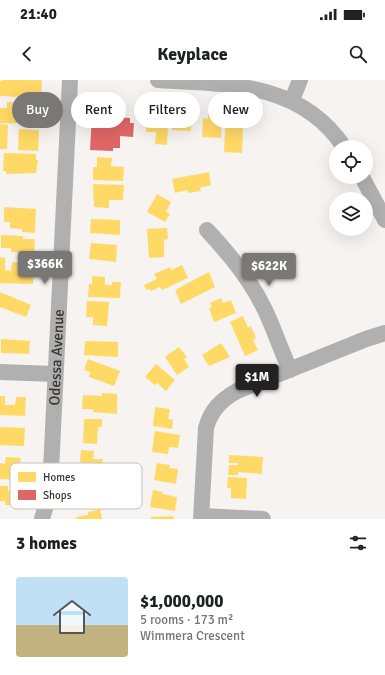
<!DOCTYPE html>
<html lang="en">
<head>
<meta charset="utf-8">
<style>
	body { margin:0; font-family:Signika,sans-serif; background:#f2f2f2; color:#202124; height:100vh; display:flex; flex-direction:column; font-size:15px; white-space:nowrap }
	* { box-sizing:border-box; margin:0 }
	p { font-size:13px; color:#757577 }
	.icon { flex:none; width:22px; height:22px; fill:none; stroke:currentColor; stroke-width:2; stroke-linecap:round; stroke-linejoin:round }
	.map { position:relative; height:439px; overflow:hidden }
	.sheet { display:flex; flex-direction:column; background:#fff; flex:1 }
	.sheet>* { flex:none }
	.banner { position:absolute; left:12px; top:12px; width:361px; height:36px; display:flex; gap:8px }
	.fabs { position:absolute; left:329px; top:60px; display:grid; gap:8px }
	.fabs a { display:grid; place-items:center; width:44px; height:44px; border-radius:50%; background:#fff; box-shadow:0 4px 16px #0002; font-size:20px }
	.price { position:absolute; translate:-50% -34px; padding:0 9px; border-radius:4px; background:#797876; color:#fff; font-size:13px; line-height:26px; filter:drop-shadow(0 1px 2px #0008) }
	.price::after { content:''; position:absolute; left:50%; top:24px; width:12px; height:9px; margin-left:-6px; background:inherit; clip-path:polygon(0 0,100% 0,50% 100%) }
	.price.on { background:#222; color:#fff }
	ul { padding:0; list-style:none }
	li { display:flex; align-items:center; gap:12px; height:100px; padding:0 16px }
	li span { display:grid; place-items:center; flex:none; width:112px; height:80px; border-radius:4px; color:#555 }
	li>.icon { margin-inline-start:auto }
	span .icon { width:48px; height:48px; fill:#fffc; stroke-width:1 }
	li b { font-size:17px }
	h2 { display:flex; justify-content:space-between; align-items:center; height:48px; padding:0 16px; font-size:17px }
	.chip { padding:0 14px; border-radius:18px; background:#fff; box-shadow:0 4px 16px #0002; font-size:14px; line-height:36px }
	.chip.on { background:#797876; color:#fff }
	.status { display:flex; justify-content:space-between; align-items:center; height:28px; padding:0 20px; background:#fff; direction:ltr }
	.status svg { height:11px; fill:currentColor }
	header { display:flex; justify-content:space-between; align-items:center; height:52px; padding:0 16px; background:#fff; font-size:18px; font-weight:700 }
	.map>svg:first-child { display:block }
	.homes { fill:#ffd966 }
	.shops { fill:#e06666 }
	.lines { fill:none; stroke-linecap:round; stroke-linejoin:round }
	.minor { stroke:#b0b0b0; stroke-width:16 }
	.labels { text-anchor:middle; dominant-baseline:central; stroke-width:4; stroke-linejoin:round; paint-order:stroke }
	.street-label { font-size:15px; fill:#363533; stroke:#fff }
	.key { fill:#fff; stroke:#c3c2c2; stroke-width:1 }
	.key-label { font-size:11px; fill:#363533 }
</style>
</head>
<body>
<div class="status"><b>21:40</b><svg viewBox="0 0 49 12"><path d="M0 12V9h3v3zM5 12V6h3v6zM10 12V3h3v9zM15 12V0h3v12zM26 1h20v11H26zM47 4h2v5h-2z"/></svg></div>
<header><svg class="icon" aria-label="back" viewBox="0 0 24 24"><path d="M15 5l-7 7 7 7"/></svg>Keyplace<svg class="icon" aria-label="search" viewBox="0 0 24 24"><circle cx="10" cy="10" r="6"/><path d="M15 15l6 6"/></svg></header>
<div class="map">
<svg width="385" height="439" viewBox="0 0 385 439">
	<rect width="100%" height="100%" fill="#f6f3f1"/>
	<g class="homes">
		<path d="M3 0H42L41 18 0 16V1Z"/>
		<path d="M7 22 41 24 40 44 0 43V28H7Z"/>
		<path d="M147 28H169L167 65 155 64 156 52H146Z"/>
		<path d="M173 29H187L186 37 191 38V51L172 50Z"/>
		<path d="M208 30 222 31 221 58 202 57 203 38 208 39Z"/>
		<path d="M226 32H240V46H243L242 73 224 72Z"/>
		<path d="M0 44 8 45 7 69H0Z"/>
		<path d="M19 49 39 50 38 71 18 70Z"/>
		<path d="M4 73 36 74V80H38L36 93 6 94V91H3Z"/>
		<path d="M97 77 112 78 111 86 124 87 123 101 93 100V87H97Z"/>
		<path d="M209 92 211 105 200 108 201 111 188 113 187 110 175 113 172 99Z"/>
		<path d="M93 104 124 105 123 120H109V128L94 127Z"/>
		<path d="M157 114 171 122 166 132 170 134 165 142 147 132Z"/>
		<path d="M4 127 36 129 35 153 22 152V149L10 148V142H4Z"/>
		<path d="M91 139 120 140V155L90 153Z"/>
		<path d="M167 148 168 159 164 160V177L149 178 147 149Z"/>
		<path d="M1 155 23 156V159H35L34 173 11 172V168H1Z"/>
		<path d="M91 163 117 165 116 182 89 179Z"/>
		<path d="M0 177 5 178V190L11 191 12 182 28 183 27 190H33V204L0 203Z"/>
		<path d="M182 185 188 198 162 210 160 207 151 211 150 209 146 210 144 205 157 199 154 194 170 187 171 190Z"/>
		<path d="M209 192 215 207 181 224 175 210Z"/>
		<path d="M92 196 105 197V205H112V202H121L120 218 88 217 89 204H92Z"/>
		<path d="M0 212 31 225 26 237 0 227Z"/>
		<path d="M221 218 223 223 231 220 236 233 214 242 209 228 212 227 210 223Z"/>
		<path d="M87 221 109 222 107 246 93 245V237H86Z"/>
		<path d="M243 236 248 248 251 246 256 258 253 260 258 270 245 276 230 242Z"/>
		<path d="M1 259 30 261 29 274 1 273Z"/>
		<path d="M85 261 118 262V277L84 275Z"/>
		<path d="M221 263 230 277 209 286 202 275Z"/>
		<path d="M179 267 187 277 184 279 189 287 177 295 165 277Z"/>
		<path d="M88 279 120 291 114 306 89 297 90 292 84 290Z"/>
		<path d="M156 284 175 300 166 311 157 303 155 305 145 297Z"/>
		<path d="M102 313 117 314V334L93 332V329H82L83 315 102 316Z"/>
		<path d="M0 316H5V325H15L16 317H26L25 336 0 335Z"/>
		<path d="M155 327 170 329 168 339 173 340 172 349 153 346Z"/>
		<path d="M84 339H102V347H98L97 364 83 363Z"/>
		<path d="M0 347 25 348 24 366 0 365Z"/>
		<path d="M155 351 180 355 178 368 169 367 168 374 152 372Z"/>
		<path d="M81 370 94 371 93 379H103L102 392H79Z"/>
		<path d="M229 375 263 377 262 394 238 392V395H228L229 385H238V383H229Z"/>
		<path d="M6 377 21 378 20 384 24 385 23 400 0 399V383L5 384Z"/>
		<path d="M157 383 170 385 169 388 178 389 176 404 154 400Z"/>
		<path d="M228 397 247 398 246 419 231 418V408H227Z"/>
		<path d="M0 406H8V411H22L21 426 5 425V421H0Z"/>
		<path d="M153 410 163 412 162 414 177 417 175 431 150 427Z"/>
		<path d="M100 429 102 439H77L76 437 88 435V432Z"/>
		<path d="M173 436 174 439H151V437Z"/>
	</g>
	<path class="shops" d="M92 36 130 38V43H134L133 57 120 56V68H113V71L90 70Z"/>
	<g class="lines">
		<g class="minor">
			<path d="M158 0C227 4 301 2 344 67"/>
			<path d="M292 20 300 0"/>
			<path d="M362 97 385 140"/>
			<path d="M207 150C230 175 250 199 265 230 274 249 281 270 290 290"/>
			<path d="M0 292 55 294"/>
			<path d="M202 436 263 439"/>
			<path id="s1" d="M42 439 50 411 70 0"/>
			<path d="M201 439 206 348C211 330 221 320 237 311L366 259 385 253"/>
		</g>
	</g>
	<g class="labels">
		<g class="street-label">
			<text stroke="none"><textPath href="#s1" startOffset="163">Odessa Avenue</textPath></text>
		</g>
	</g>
	<rect x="10" y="383" width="132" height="46" rx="6" class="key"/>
	<rect x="18" y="392" width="18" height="10" fill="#ffd966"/>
	<rect x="18" y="410" width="18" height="10" fill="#e06666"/>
	<g class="key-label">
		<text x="43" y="401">Homes</text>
		<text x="43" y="419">Shops</text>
	</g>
</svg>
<div class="fabs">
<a><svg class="icon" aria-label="locate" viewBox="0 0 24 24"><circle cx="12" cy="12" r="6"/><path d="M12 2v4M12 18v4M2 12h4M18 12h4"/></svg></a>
<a><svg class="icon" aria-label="layers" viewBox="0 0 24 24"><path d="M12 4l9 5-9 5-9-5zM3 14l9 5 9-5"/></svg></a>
</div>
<b class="price" style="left:45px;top:205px">$366K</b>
<b class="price" style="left:269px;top:207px">$622K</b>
<b class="price on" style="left:257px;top:318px">$1M</b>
<div class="banner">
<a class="chip on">Buy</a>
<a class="chip">Rent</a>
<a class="chip">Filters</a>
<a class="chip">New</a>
</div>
</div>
<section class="sheet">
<h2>3 homes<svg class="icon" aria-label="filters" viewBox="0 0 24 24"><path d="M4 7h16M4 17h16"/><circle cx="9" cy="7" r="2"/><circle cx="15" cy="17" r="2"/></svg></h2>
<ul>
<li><span style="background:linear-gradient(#bfe0f5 60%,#c2b280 0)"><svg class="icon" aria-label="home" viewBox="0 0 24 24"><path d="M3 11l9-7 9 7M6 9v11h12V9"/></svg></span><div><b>$1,000,000</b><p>5 rooms · 173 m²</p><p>Wimmera Crescent</p></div></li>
</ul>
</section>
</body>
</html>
